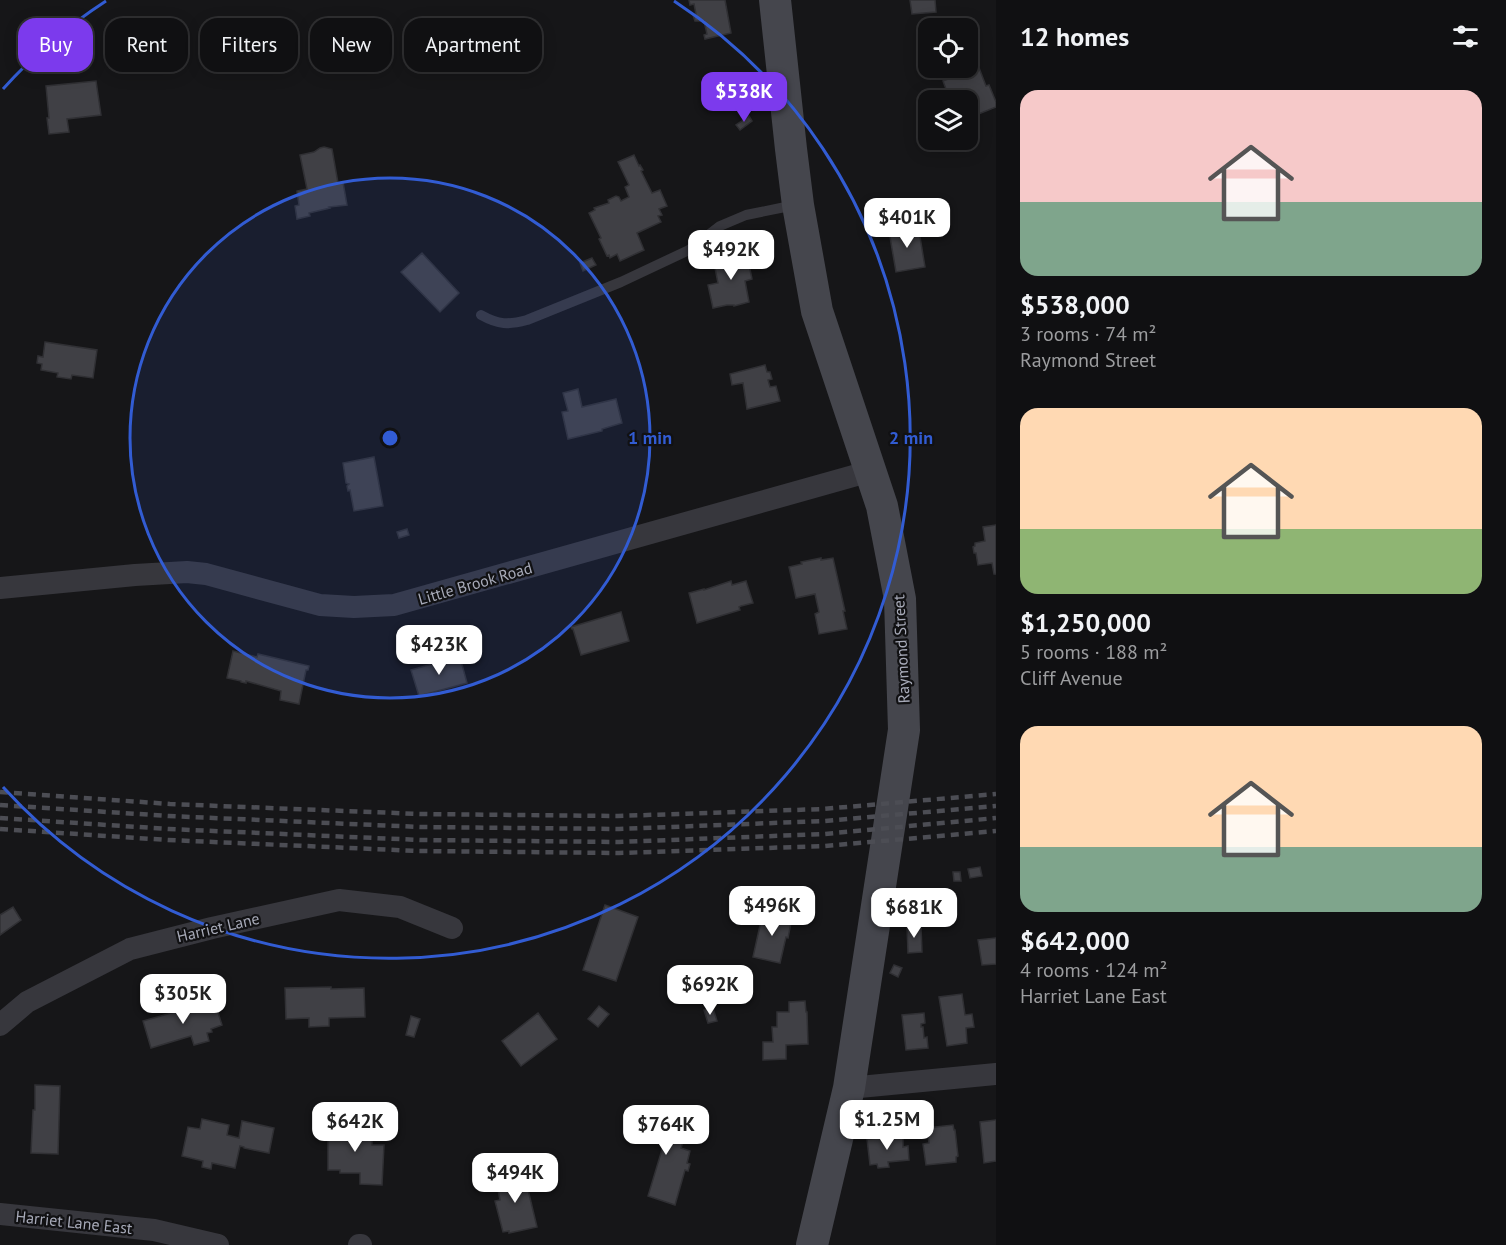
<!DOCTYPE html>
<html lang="en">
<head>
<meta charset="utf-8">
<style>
	body { margin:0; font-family:"PT Sans",sans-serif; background:#1e1e20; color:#f1f3f6; height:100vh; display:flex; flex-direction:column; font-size:22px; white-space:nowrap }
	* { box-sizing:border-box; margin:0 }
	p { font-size:20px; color:#9c9d9f }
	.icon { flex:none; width:33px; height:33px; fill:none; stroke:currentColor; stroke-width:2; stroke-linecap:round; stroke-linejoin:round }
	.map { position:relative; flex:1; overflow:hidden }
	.side { display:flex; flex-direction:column; background:#101012; width:510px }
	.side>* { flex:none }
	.top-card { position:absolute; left:18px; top:18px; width:570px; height:54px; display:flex; gap:12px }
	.tools { position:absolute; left:918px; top:18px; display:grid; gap:12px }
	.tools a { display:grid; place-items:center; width:60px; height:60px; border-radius:12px; background:#101012; box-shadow:0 3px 15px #0003,0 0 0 2px #303032; font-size:30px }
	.price { position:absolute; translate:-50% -51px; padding:0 14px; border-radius:12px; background:#fff; color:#222; font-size:20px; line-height:39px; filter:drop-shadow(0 2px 3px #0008) }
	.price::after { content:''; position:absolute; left:50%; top:36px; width:18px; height:14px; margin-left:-9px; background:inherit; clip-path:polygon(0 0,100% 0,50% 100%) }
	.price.selected { background:#7c3aed; color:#fff }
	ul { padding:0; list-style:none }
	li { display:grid; align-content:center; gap:12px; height:318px; padding:0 24px }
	li span { display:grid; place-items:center; height:186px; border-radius:18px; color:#555 }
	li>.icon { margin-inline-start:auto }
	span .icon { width:108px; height:108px; fill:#fffc; stroke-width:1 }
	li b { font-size:26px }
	h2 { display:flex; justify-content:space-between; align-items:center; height:72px; padding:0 24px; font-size:26px }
	.chip { padding:0 21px; border-radius:18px; background:#101012; box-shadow:0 3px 15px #0003,0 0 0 2px #303032; font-size:21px; line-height:54px }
	.chip.selected { background:#7c3aed; color:#fff }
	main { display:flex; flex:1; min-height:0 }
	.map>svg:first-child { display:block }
	.building { fill:#404045; stroke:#303034; stroke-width:1.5 }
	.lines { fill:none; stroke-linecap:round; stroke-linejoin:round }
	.lane { stroke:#37373d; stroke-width:10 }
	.street { stroke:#37373d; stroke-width:22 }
	.secondary { stroke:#45464d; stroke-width:32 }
	.rail { stroke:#4c4d54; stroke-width:4.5; stroke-dasharray:8 6; stroke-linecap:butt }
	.ring { fill:none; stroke:#325cd3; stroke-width:3 }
	.labels { text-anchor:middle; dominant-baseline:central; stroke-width:4.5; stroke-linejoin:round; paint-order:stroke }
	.street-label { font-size:16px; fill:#a7aab8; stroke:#111113 }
	.centre { fill:#325cd3; stroke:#111113; stroke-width:3 }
	.ring-label { font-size:18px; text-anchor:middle; font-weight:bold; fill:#325cd3; stroke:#111113; stroke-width:4.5; stroke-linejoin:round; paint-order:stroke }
</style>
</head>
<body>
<main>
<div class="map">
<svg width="996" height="1245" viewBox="0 0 996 1245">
	<rect width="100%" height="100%" fill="#161618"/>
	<g class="building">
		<path d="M689 0H725L731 33 705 39 704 35 707 34 704 21H695L693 15 696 14 694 4 690 5Z"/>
		<path d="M910 0H935L936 12 912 14Z"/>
		<path d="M971 47 986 86 989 85 996 102V107L976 115 968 94 950 100 943 81 953 77 949 68H968V48Z"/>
		<path d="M96 81 101 115 67 119 69 132 49 134 47 118H49L46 86Z"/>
		<path d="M749 116 752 121 740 130 736 125Z"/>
		<path d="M324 147 332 149 338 183 343 182 347 205 329 207 330 208 309 213 310 216 297 219 295 206 299 205 297 191 307 189 300 155 314 152 320 148Z"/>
		<path d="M634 155 639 166 640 165 643 170 641 171 652 193 660 190 667 206 659 209 662 215 658 216 661 222 637 233 644 250 620 261 617 254 610 258 609 255 607 256 599 239 601 238 589 213 595 210 594 208 609 203 608 200 616 196 619 197 621 201 629 197 625 187 629 185 618 162Z"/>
		<path d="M918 225 925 267 896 272 889 231Z"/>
		<path d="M422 253 459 293 440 312 401 272Z"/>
		<path d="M738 253 739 257 747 255 752 279 745 281 749 302 734 306V305H727L713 308 708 285 718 283 714 263 722 262 721 257Z"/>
		<path d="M592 258 596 265 583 271 580 263Z"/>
		<path d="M45 342 97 350 93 378 72 375 71 379 57 377 58 373 41 370 42 364 37 363 38 356 43 357Z"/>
		<path d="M765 365 767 372H770L772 379 768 380 770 387 776 386 780 401 747 409 743 383 732 385 730 374Z"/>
		<path d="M578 389 582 407 616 399 622 423 602 429V431L568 439 562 412 568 411 563 393Z"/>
		<path d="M374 457 383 506 354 511 350 490 348 491 347 486 349 484 346 483 343 463Z"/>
		<path d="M996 525V574H994L992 563 978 565 976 553H974L973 547 975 546V543L985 541 983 527Z"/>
		<path d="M407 529 409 535 399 538 397 532Z"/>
		<path d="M821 558V560L833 558 845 611H843L847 629 819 634 815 614 819 612 815 594 796 598 789 567 802 564 801 562Z"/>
		<path d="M731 581 732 585 746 581 753 603 741 606 739 607 740 610 697 623 689 593 704 589V590Z"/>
		<path d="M621 612 629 641 581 655 573 629H572L571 627Z"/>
		<path d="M233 651 257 657 258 654 309 666 308 670H306L299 704 280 700 281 691 246 681V683L241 682V681L227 678Z"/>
		<path d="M460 657 467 683 419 696 411 670 432 664 431 659 437 658 438 662Z"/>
		<path d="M980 867 982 876 970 878 968 869Z"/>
		<path d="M953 872H960L961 881H954Z"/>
		<path d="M605 905 638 917 616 981 583 970Z"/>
		<path d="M13 907 21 920 0 935V915Z"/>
		<path d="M763 912 792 918 788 938 786 937 780 963 753 957Z"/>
		<path d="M907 926H921L922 952 908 953Z"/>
		<path d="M996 938V964L982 965 978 940Z"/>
		<path d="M894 965 902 968 898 977 890 973Z"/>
		<path d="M331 987V989L364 988 365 1017 329 1018V1026L309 1027V1018L286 1019 285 988Z"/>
		<path d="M962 994 965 1015 972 1014 974 1027 966 1028 967 1043 947 1046 939 997Z"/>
		<path d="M805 1001 806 1012H807L808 1044 786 1045V1059L763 1060V1042H773L772 1027H777V1012H789V1002Z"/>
		<path d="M215 1003 222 1025 211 1029 212 1032 207 1033 209 1041 194 1045 191 1036 151 1048 143 1021 175 1012 174 1008 183 1006 184 1009 194 1006 199 1005 200 1007Z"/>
		<path d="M599 1006 609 1014 598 1027 588 1019Z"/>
		<path d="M713 1008 717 1021 708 1023 704 1010Z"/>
		<path d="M538 1013 557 1039 521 1066 502 1041Z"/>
		<path d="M924 1013 925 1023 921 1024V1027H923L924 1038 927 1037 928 1048 906 1050 902 1015Z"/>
		<path d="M411 1016 420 1019 414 1037 406 1035Z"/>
		<path d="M35 1085 60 1086 58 1154 31 1153 33 1110H35Z"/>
		<path d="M646 1114 688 1126 681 1148 690 1151 687 1163 690 1164 688 1171 685 1170 675 1205 648 1196 664 1143 660 1142 658 1144 646 1140 642 1142 636 1140 633 1135 635 1129 640 1126 642 1127Z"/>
		<path d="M202 1119 229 1125 227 1135 239 1138 242 1121 274 1128 269 1153 244 1148V1147L240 1146 235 1168 212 1163 211 1169 202 1167 203 1161 182 1156 188 1127 200 1129Z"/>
		<path d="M996 1120V1161L984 1163 980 1122Z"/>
		<path d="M328 1121H355V1132L372 1133V1145H384L382 1185 360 1184V1173H340V1170H328Z"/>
		<path d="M953 1125 954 1130H955L958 1156 956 1157V1162L926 1165 923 1144 929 1143 927 1128Z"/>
		<path d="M903 1136V1147L908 1146 909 1160 888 1162 889 1167 878 1168 877 1164 870 1165 867 1139Z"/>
		<path d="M524 1173 537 1227 509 1233V1231L503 1232 495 1201 500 1200 496 1179Z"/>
	</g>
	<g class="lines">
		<path class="lane" d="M481 315C499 325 508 325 527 320L621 282 689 250 720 226 746 215 795 205"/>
		<g class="street">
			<path d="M0 588 135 575 187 572 206 574 320 605 354 607 394 605 871 471"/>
			<path d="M0 1025 27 1002 130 949 212 928 339 900 400 907 452 928"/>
			<path d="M849 1088 996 1074"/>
			<path d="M0 1214 154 1230 218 1245"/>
			<path d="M359 1245H361"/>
		</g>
		<path class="secondary" d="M775 0 791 149 798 205 817 311 882 506 900 599 904 730 849 1088 812 1245"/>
		<g class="rail">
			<path d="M0 792 170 804 420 814 618 816 823 809 996 794"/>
			<path d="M0 805 169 816 420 827 619 829 824 821 996 806"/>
			<path d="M0 818 169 829 420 840 619 842 824 834 996 818"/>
			<path d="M0 829 168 840 419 851 619 853 825 846 996 831"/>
		</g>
	</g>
	<circle cx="390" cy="438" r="260" fill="#325cd3" fill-opacity=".12"/>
	<g class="ring">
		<circle cx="390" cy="438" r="260"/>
		<path d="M3 89A521 521 0 0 1 106 1M674 1A521 521 0 1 1 3 787"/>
	</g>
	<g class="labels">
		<g class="street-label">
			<text transform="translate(475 583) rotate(-16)">Little Brook Road</text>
			<text transform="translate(901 649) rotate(-93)">Raymond Street</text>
			<text transform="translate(218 927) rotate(-13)">Harriet Lane</text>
			<text transform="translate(74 1222) rotate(6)">Harriet Lane East</text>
		</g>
	</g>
	<circle cx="390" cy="438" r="9" class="centre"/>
	<g class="ring-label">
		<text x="650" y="444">1 min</text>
		<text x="911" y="444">2 min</text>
	</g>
</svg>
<div class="tools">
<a><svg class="icon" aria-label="locate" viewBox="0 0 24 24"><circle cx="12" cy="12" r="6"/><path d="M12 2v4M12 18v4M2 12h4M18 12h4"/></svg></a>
<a><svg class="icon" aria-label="layers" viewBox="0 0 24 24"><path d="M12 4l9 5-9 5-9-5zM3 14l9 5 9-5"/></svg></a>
</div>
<b class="price selected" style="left:744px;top:123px">$538K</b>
<b class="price" style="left:907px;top:249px">$401K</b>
<b class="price" style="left:731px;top:281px">$492K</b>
<b class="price" style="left:439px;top:676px">$423K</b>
<b class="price" style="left:772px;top:937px">$496K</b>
<b class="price" style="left:914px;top:939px">$681K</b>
<b class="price" style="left:710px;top:1016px">$692K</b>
<b class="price" style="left:183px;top:1025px">$305K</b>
<b class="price" style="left:887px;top:1151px">$1.25M</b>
<b class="price" style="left:355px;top:1153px">$642K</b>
<b class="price" style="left:666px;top:1156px">$764K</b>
<b class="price" style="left:515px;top:1204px">$494K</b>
<div class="top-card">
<a class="chip selected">Buy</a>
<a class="chip">Rent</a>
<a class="chip">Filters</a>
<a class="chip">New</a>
<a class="chip">Apartment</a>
</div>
</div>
<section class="side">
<h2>12 homes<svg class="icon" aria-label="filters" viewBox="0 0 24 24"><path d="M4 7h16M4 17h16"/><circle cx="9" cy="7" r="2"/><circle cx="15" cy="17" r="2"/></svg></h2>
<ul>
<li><span style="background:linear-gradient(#f6c9c9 60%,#7fa58c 0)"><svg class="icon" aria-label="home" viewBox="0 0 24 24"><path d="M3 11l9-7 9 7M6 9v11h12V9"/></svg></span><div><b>$538,000</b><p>3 rooms · 74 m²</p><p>Raymond Street</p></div></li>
<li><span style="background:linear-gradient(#ffd9b3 65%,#8fb573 0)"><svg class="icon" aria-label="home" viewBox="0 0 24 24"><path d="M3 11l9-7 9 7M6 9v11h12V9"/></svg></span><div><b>$1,250,000</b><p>5 rooms · 188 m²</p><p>Cliff Avenue</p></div></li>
<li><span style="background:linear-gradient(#ffd9b3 65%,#7fa58c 0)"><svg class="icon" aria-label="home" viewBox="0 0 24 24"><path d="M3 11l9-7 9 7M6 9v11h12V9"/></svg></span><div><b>$642,000</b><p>4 rooms · 124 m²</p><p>Harriet Lane East</p></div></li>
</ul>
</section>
</main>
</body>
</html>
